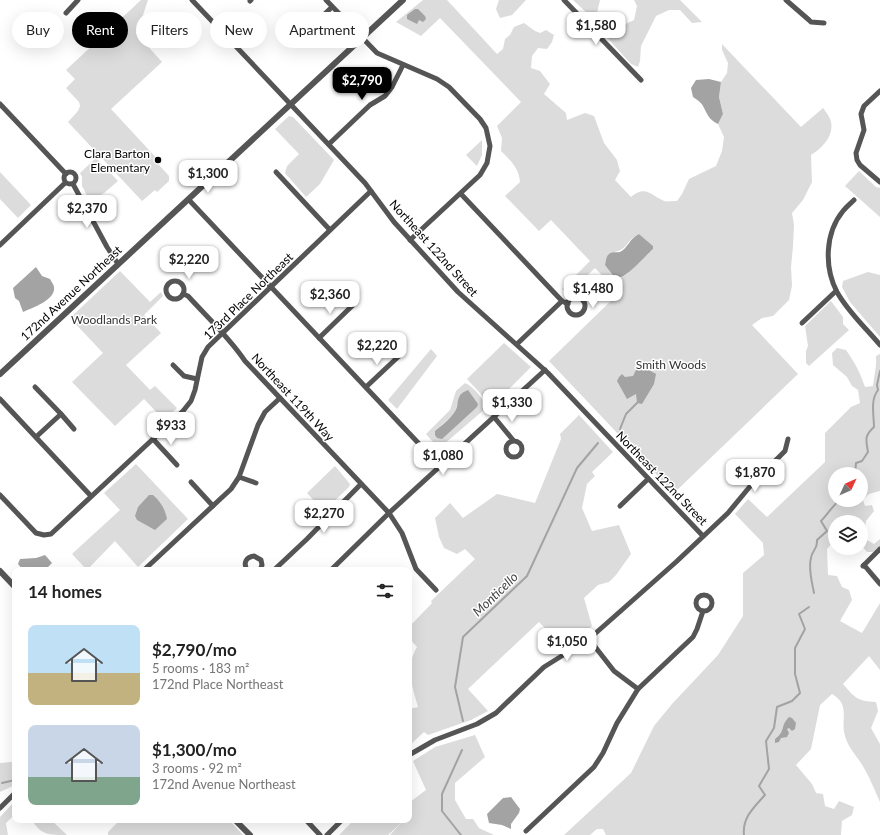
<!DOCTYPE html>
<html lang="en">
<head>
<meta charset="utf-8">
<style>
	body { margin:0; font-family:Lato,sans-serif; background:#f2f2f2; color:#222; height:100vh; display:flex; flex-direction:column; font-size:15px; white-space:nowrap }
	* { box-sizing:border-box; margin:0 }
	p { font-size:13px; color:#767676 }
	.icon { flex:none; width:22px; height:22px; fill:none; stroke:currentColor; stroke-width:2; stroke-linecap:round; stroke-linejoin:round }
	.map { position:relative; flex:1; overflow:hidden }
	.panel { position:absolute; left:12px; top:567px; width:400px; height:256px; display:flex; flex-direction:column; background:#fff; border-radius:8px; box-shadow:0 4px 16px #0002 }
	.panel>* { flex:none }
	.top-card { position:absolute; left:12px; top:12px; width:400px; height:36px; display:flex; gap:8px }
	.needle { width:26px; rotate:46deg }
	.controls { position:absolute; left:828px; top:467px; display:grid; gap:8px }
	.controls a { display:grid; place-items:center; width:40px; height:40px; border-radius:50%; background:#fff; box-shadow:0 4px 16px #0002; font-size:20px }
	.price { position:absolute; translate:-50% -34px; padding:0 9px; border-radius:8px; background:#fff; color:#222; font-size:13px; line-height:26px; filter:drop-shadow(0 1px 2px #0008) }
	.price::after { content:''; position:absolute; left:50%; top:24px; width:12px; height:9px; margin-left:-6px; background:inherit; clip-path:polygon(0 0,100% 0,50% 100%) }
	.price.active { background:#000; color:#fff }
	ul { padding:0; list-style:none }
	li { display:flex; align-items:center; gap:12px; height:100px; padding:0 16px }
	li span { display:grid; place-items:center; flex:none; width:112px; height:80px; border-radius:8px; color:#555 }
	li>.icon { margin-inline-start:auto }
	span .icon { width:48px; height:48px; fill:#fffc; stroke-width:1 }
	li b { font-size:17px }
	h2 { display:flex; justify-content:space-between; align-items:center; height:48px; padding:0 16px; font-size:17px }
	.pill { padding:0 14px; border-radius:18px; background:#fff; box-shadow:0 4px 16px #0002; font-size:14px; line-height:36px }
	.pill.active { background:#000; color:#fff }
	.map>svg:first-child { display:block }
	.green { fill:#dcdcdc; fill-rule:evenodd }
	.water { fill:#a3a3a3 }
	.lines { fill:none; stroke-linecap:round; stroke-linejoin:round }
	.stream { stroke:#a3a3a3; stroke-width:2 }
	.minor { stroke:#555; stroke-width:5 }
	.tertiary { stroke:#555; stroke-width:6 }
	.poi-dot { fill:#000; stroke:#fff; stroke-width:1.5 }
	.labels { text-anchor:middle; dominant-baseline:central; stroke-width:3; stroke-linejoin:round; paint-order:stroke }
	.poi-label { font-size:12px; fill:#000; stroke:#fff; text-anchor:end }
	.street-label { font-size:12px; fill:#000; stroke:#fff }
	.park-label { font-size:12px; fill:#333; stroke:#fff }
	.water-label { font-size:13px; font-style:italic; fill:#444; stroke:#fff }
</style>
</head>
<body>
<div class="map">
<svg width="880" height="835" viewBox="0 0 880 835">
	<rect width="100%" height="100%" fill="#fff"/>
	<g class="green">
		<path d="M141 0H148L138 30 136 33 162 62 111 109 161 163 159 165 169 176V181L157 192 155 190 142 201 68 122 78 111 80 106 79 102 66 88 75 79 66 70Z"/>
		<path d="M423 0H447L497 54 503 49 505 39 510 35 514 27 524 23 535 31 540 33 546 30 554 35 552 42 547 49 538 48 532 56 531 68 540 71 550 84 544 94 566 113 567 120 585 113 594 116 604 143 617 160 620 171 615 180 631 197C646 185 650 195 664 201 667 202 673 201 677 201L682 194 689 179 716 166 722 151 724 137 718 124 723 114 719 97 721 82 727 73 728 63 722 50V44L801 127 823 108C826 112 830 117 831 122 834 136 822 148 811 155L812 182 803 200 792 213 794 225 793 246 791 267 792 286 789 300 773 316 762 318 752 325 798 374 674 493 549 361 619 293 595 268 569 293H566L562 289 590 261 551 220 539 231 505 196 520 182C519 168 510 160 501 151L502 138 497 126 521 102 440 18 421 36 396 22ZM639 234 653 246V249L628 273 619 279 610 253C630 250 624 241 639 234Z"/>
		<path d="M499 0H526L512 15 500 18 496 9Z"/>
		<path d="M573 0H600L597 13 588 14Z"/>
		<path d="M634 0H680L702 22 692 23 680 10H669L656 16 641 46 640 61 638 67 631 64 604 34 609 27H619L634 20 637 6Z"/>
		<path d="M289 116 293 117 334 160 320 184 306 197 285 173 287 166 299 154 275 129Z"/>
		<path d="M482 140V155L477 166 466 155Z"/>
		<path d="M96 158 118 181 104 193 90 201 82 186V177L80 173Z"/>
		<path d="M859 171 876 187 880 188V217L845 186Z"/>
		<path d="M0 172 31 205 18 218 0 199Z"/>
		<path d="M120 271 150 302 161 292 163 296 144 315 161 333 126 365 150 390 155 386 177 408 164 420 144 399 115 426 72 382 103 353 70 318Z"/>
		<path d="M868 272 880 275V337L850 302 842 287 843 281Z"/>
		<path d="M831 301 843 317V324L849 330 809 366 806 363V351L808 346 805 326Z"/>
		<path d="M504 343 531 367 492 406 467 379Z"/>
		<path d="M837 348 846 350C855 363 860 372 865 387L873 386C874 376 877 365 876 356L880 354V491L869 494 863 500 865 506 872 505 874 511 866 521 865 527 861 530V522H835V539L827 549 828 575 837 576 842 587 849 590 852 600 840 621 862 633 880 603V670L869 656 843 684C855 698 857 701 876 702L878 711 871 728 880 744V802C875 791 870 778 864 768 858 757 848 748 845 736 840 719 851 705 832 694L820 705 811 749 796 765 812 784 816 793 823 794 825 806 834 809 839 801 854 807 852 815 842 821 841 835H606L603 829H597L590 835H564L631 773 654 726 672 704 718 655 743 616V573L764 555 763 543 735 514 748 499 767 517 825 462V433L851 407 860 403 858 390 852 386 847 377 833 365 832 353ZM835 474H861V500H835Z"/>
		<path d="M431 349 437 356 397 409 388 400Z"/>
		<path d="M465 383C474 387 483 398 486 408L443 445 433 442 426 434 450 410 456 391ZM459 396 477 407 435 431 455 413Z"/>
		<path d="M579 415 613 452 592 472 595 476 587 484 582 508 592 531 619 525 631 554 616 575 609 582 598 585 584 598 592 626 585 633 560 644 539 622 468 689 488 711 471 720 428 735 424 732 409 746V709L418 707C412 686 405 667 417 647L409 638V627L432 603 431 601 475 559 465 549 457 554 444 548 439 537 435 518 450 503 463 518 497 494 535 503 561 439 560 434Z"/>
		<path d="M136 464 188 519 138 567 115 541 87 570 72 554 120 510 104 493Z"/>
		<path d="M335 466 350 484 349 487 324 511 307 493Z"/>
		<path d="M861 533 867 540 874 544 880 539V546L873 552H867L861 545Z"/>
		<path d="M475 735 485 757 455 783V800L466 819H473L479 828 494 835H390L402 822 388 835H339L354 820H409V801L410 802 426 790 413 761 435 747Z"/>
		<path d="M11 762 15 763V785L0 792V763Z"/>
		<path d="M15 801V814L6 823 8 835H0V817Z"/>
		<path d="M32 820H51L67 835C48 835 41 835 32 820Z"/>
		<path d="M120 820H229L243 835H108V832Z"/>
	</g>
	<g class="water">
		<path d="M415 9H418L425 16 426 19 423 22 419 20 417 24 407 19V15Z"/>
		<path d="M709 79 721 82 719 97 723 114 718 124C708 119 708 115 703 106 701 102 696 99 693 97L691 88 696 80Z"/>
		<path d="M639 234 653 246V249C644 257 628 277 616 279L605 265C606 262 606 257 608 255 611 251 616 253 620 252 628 248 629 239 639 234Z"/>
		<path d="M36 267 42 276 50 279C51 281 54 285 54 287 56 300 32 308 23 312L19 301 15 298 13 288Z"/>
		<path d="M642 366 656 374 654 384 642 404 637 403 636 394 627 399 617 381 619 377 622 374 625 377 633 376 637 368Z"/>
		<path d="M468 390 478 404 477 407 442 439 437 438 435 435V431C441 426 449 420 454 413 461 404 453 396 468 390Z"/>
		<path d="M149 495H153C161 502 165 509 167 519L155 530 137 520 135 516 138 507Z"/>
		<path d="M45 555 52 563 45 570H23L18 564 20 559 36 558Z"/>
		<path d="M789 717 792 718 796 723 795 729 792 731 789 728 787 729 789 733 787 737 781 738 779 742 775 743V739C786 731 780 726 789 717Z"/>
		<path d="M511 797 520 809 519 813 511 824V829L502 825 489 823 487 814 503 798Z"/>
	</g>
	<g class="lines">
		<g class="stream">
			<path d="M620 429 626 414 637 403"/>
			<path d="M855 474 856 463 862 461 868 452C866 440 864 436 874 427 874 416 870 400 878 390L877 385 880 371"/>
			<path d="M814 593C812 582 808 569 811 558 812 550 818 549 817 540L827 531 821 521C826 516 834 504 840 500"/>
			<path d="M463 721 455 687 463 637 527 576 577 468 598 443"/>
			<path d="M2 783 15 780"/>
			<path d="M461 835 442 811V794L462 750"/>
			<path d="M744 835C742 818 754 807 765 795L759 786 769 769 766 741 774 728 777 707 792 701 800 693 795 674V648L805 629 799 614 809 607"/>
		</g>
		<g class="minor">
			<path d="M192 0 365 183 394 222 458 292 548 373 703 536"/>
			<path d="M326 0 377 53 437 79 449 87 480 119 486 128 490 146 487 163 480 175 410 240"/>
			<path d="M564 0 641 80"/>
			<path d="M786 0 809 20 811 22 824 23"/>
			<path d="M250 1 251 0"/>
			<path d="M66 13 78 0"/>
			<path d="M292 45 332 7"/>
			<path d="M880 91 864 106 861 114 864 130 856 153 857 160 860 165 880 182"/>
			<path d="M0 104 66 174"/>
			<path d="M329 144 370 105 385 96 392 87 403 65"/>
			<circle cx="70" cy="178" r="6"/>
			<path d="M276 172 330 230"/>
			<path d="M73 184 107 247 118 264"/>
			<path d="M461 194 562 301 568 304"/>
			<path d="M189 200 440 466"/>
			<path d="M854 200C851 203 846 207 843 211 825 233 824 267 837 292 848 312 866 328 880 345"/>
			<path d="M0 245 65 183"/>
			<circle cx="175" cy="290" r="9"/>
			<path d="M183 294 188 296C207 317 229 337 245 361L389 513 402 533 416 569 436 590"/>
			<circle cx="576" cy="306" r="9"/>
			<path d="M802 323 836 291"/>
			<path d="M319 338 353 305"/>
			<path d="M517 344 562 301"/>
			<path d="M173 365 184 376 197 379"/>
			<path d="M35 387 61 414 36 437"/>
			<path d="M366 387 399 356"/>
			<path d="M0 399 91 496"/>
			<path d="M61 414 74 429"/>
			<path d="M494 417 513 440"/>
			<path d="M153 439 177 465"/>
			<circle cx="514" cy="449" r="8"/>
			<path d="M239 477 256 483"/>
			<path d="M191 482 213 506"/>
			<path d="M0 495 36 533 44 535 51 534 183 411 191 401 195 390 202 357 208 347 371 191"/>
			<path d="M620 506 648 479"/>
			<path d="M864 565 880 584"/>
			<path d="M863 566 880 549"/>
			<path d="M144 570 231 489 239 477 258 425 265 412 280 398"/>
			<path d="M247 570C243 563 246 557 254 556L261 560 262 565 260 570"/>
			<path d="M274 570 307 539 361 484"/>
			<path d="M331 570 389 513 545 370"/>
			<circle cx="704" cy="603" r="8"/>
			<path d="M589 639 614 671 638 689"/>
			<path d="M409 755 435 740 477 724 496 713 544 667 589 639 676 562 728 513 752 484 785 451 788 439"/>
			<path d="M0 808 15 793"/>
			<path d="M306 820 320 835"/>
			<path d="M526 831 594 767 603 753 617 723 638 689 693 637 697 629 703 611"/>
			<path d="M327 835 342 820"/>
		</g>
		<g class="tertiary">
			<path d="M0 374 403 0"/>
			<path d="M0 571 15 587"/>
			<path d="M235 820 250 835"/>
		</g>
	</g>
	<circle class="poi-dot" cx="158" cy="160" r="4"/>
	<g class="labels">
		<g class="poi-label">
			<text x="150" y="153">Clara Barton<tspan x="150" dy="14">Elementary</tspan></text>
		</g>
		<g class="street-label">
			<text transform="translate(434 248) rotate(48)">Northeast 122nd Street</text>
			<text transform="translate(71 293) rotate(-43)">172nd Avenue Northeast</text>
			<text transform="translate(248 296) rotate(-44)">173rd Place Northeast</text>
			<text transform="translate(293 397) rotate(47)">Northeast 119th Way</text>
			<text transform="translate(662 478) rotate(46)">Northeast 122nd Street</text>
		</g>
		<g class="park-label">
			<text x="114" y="319">Woodlands Park</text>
			<text x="671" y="364">Smith Woods</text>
		</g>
		<g class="water-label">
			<text transform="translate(495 594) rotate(-44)">Monticello</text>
		</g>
	</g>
</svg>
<div class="controls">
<a><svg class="needle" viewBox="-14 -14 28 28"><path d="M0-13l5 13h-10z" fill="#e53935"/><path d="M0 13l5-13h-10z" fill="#767676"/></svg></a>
<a><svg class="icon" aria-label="layers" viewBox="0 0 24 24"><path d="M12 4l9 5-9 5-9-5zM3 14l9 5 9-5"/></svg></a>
</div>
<b class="price" style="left:596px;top:46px">$1,580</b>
<b class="price active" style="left:362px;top:101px">$2,790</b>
<b class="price" style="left:208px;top:194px">$1,300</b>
<b class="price" style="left:87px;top:229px">$2,370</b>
<b class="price" style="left:189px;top:280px">$2,220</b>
<b class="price" style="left:593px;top:309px">$1,480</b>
<b class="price" style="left:330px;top:315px">$2,360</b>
<b class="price" style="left:377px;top:366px">$2,220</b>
<b class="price" style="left:512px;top:423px">$1,330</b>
<b class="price" style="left:171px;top:446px">$933</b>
<b class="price" style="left:443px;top:476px">$1,080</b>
<b class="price" style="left:755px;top:493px">$1,870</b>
<b class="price" style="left:324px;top:534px">$2,270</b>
<b class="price" style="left:567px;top:662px">$1,050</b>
<div class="top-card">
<a class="pill">Buy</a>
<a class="pill active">Rent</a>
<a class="pill">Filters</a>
<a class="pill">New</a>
<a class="pill">Apartment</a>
</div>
<section class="panel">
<h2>14 homes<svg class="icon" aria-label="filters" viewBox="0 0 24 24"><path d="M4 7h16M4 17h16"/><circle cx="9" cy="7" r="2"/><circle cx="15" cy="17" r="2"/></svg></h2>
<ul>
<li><span style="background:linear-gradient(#bfe0f5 60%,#c2b280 0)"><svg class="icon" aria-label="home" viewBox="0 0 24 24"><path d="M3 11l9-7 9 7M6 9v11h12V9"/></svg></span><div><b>$2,790/mo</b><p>5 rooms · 183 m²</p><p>172nd Place Northeast</p></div></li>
<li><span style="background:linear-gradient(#c9d6e8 65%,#7fa58c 0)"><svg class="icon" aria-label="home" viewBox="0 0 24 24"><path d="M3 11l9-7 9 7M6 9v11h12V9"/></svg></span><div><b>$1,300/mo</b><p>3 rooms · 92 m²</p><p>172nd Avenue Northeast</p></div></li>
</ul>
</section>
</div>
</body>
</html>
